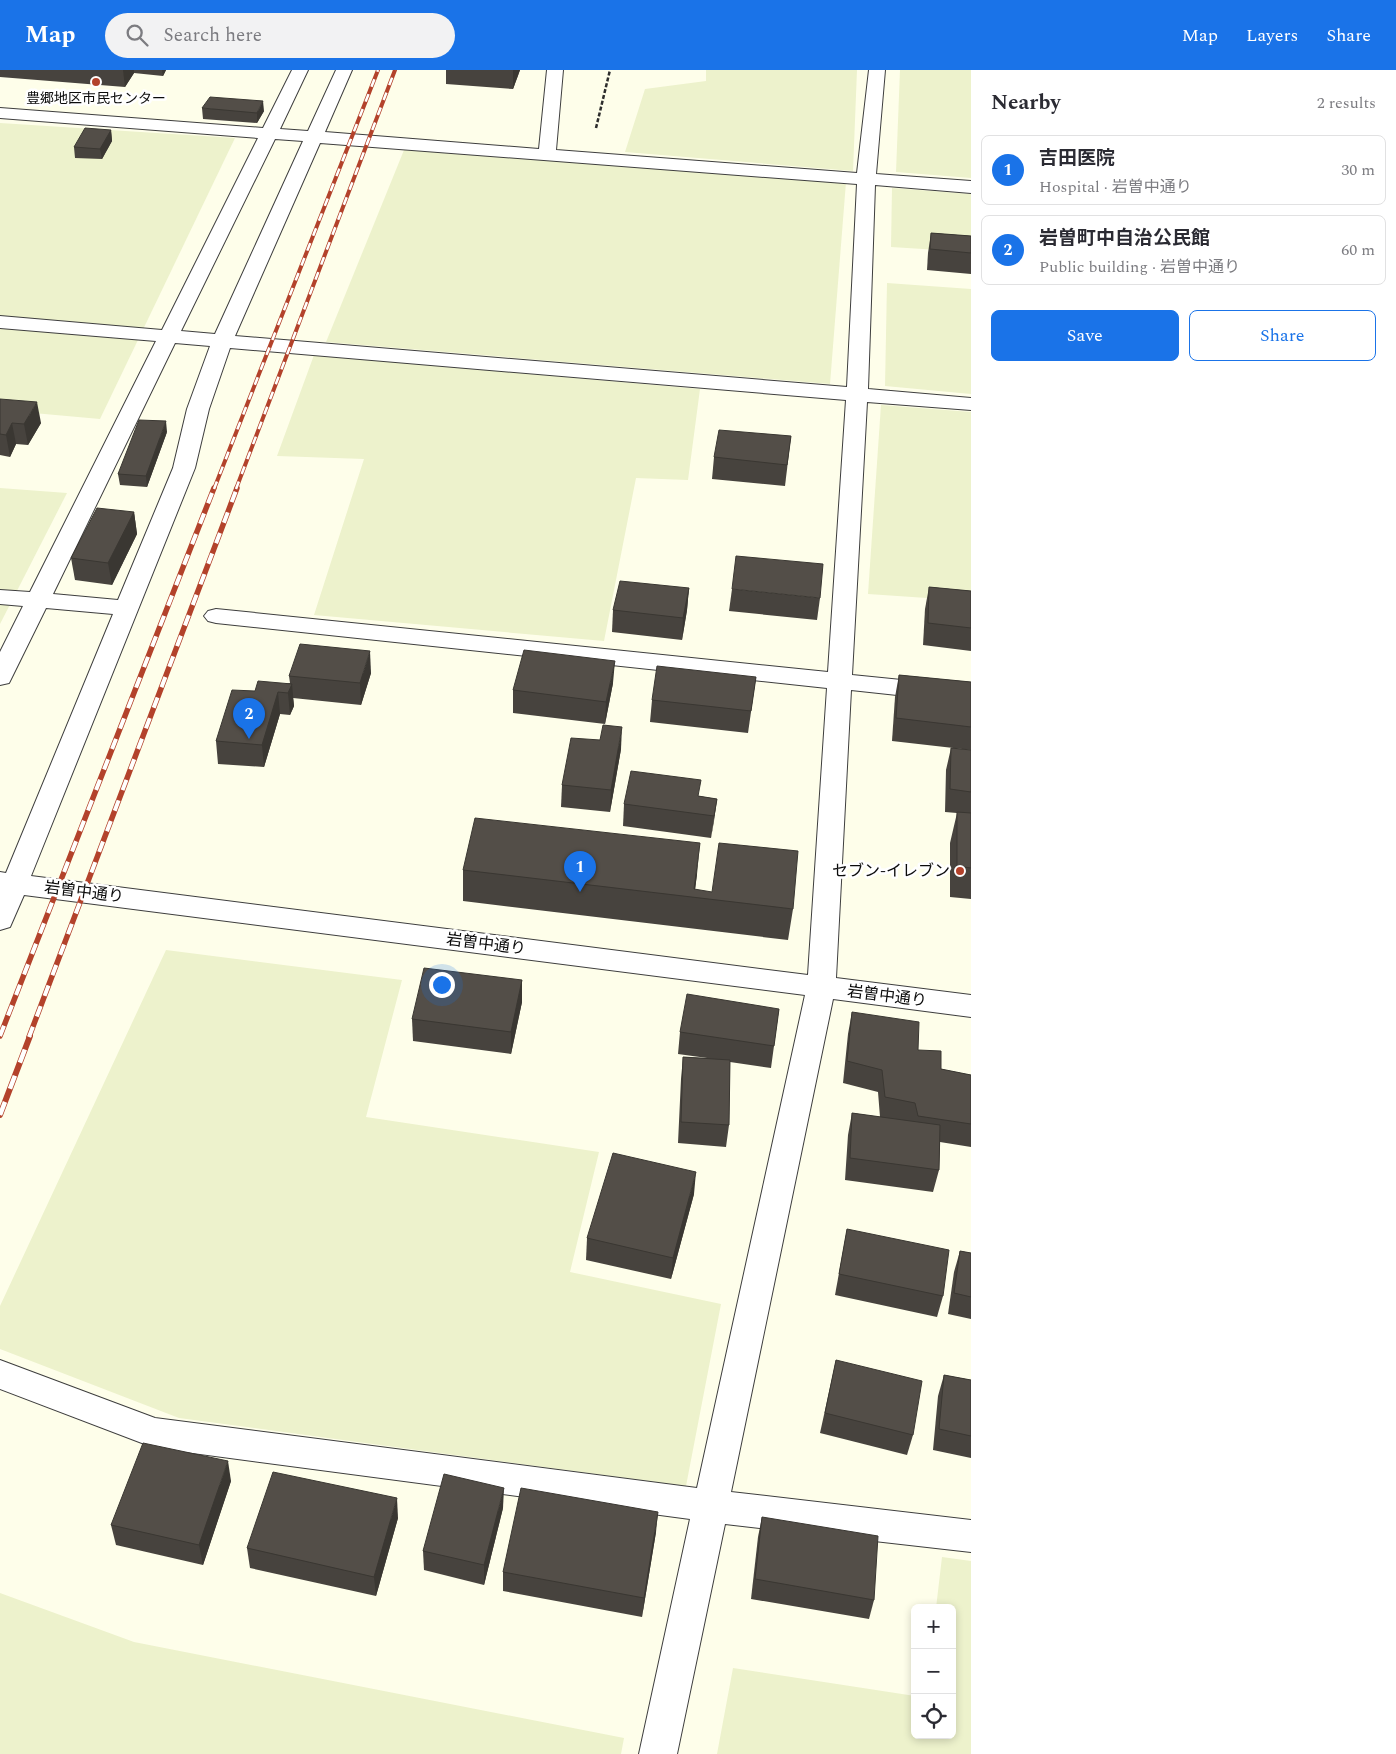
<!DOCTYPE html>
<meta charset="utf-8">
<style>
:root{--surface:#fff;--page:#f2f2f3;--text:#2b2b33;--muted:#7c7c81;--line:#e1e1e2;--accent:#1a73e8}
body{margin:0;font-family:Spectral,"Noto Sans JP",serif;background:var(--page);color:var(--text)}
.controls{position:absolute;right:15px;bottom:15px;display:grid;overflow:hidden;border-radius:8px;box-shadow:0 2px 8px #0003}
.controls button{width:45px;height:45px;display:grid;place-items:center;padding:0;border:0;border-bottom:1px solid var(--line);background:var(--surface);color:var(--text);font:25px sans-serif}
.you{position:absolute;left:441px;top:914px;width:18px;height:18px;margin:-12px;border:4px solid #fff;border-radius:50%;background:#1a73e8;box-shadow:0 0 0 8px #1a73e833}
.badge{display:grid;place-items:center;width:32px;height:32px;border-radius:50%;background:var(--accent);color:#fff;font-size:16px;font-weight:700}
.pin{position:absolute;translate:-50% -41px;filter:drop-shadow(0 1px 2px #0008)}
.pin::after{content:'';position:absolute;top:26px;width:18px;height:15px;background:inherit;clip-path:polygon(0 0,100% 0,50% 100%)}
.list{margin:0;padding:0;list-style:none}
h2{display:flex;justify-content:space-between;align-items:center;height:65px;margin:0;padding:0 20px;font-size:21px}
h2 small{font-size:16px;font-weight:400;color:var(--muted)}
.list li{display:grid;grid-template-columns:32px 1fr auto;gap:15px;align-items:center;box-sizing:border-box;height:70px;margin:0 10px 10px;padding:0 10px;border:1px solid var(--line);border-radius:8px}
.list b{display:block;font-size:19px;white-space:nowrap}
.list p{margin:0;font-size:16px;white-space:nowrap;color:var(--muted)}
.list em{font-size:16px;font-style:normal;color:var(--muted)}
.actions{display:flex;gap:10px;padding:15px 20px}
.actions a{flex:1;padding:11px 0;border:1px solid var(--accent);border-radius:8px;text-align:center;font-size:18px;color:var(--accent)}
.actions .main{background:var(--accent);color:#fff}
.icon{flex:none;width:28px;height:28px;fill:none;stroke:currentColor;stroke-width:2;stroke-linecap:round;stroke-linejoin:round}
.map{position:relative;flex:none;width:971px;height:1684px;overflow:hidden}
header{display:flex;align-items:center;gap:30px;box-sizing:border-box;height:70px;padding:0 25px;background:var(--accent);color:#fff}
header strong{font-size:24px}
nav{display:flex;gap:28px;margin-inline-start:auto;font-size:18px}
.search{width:350px;height:45px;background:var(--page);display:flex;align-items:center;gap:12px;box-sizing:border-box;padding:0 18px;border-radius:28px;color:var(--muted);font-size:19px}
main{display:flex}
aside{flex:1;background:var(--surface)}
.map>svg:first-child{display:block}
.farmland{fill:#edf2cc}
.lines{fill:none;stroke-linecap:round;stroke-linejoin:round}
.minor-casing{stroke:#3e3e3e;stroke-width:2}
.path{stroke:#2d2d2d;stroke-width:2.5;stroke-dasharray:4 2;stroke-linecap:butt}
.minor{fill:#fff;fill-rule:evenodd}
.rail-far2-casing{stroke:#b3422b;stroke-width:4}
.rail-far1-casing{stroke:#b3422b;stroke-width:5.5}
.rail-casing{stroke:#b3422b;stroke-width:6}
.rail-far2{stroke:#fff;stroke-width:2.5;stroke-dasharray:8;stroke-linecap:butt}
.rail-far1{stroke:#fff;stroke-width:4;stroke-dasharray:11;stroke-linecap:butt}
.rail{stroke:#fff;stroke-width:4.5;stroke-dasharray:14;stroke-linecap:butt}
.wall{fill:#47433e}
.shaded-wall{fill:#3a3732}
.building{fill:#534e48;stroke:#3a3732}
.poi-dot{fill:#b3422b;stroke:#fff;stroke-width:2}
.labels{text-anchor:middle;dominant-baseline:central;stroke-width:5;stroke-linejoin:round;paint-order:stroke}
.far-poi-label{font-size:14px;fill:#0b0b0b;stroke:#fff}
.poi-label{font-size:16px;fill:#0b0b0b;stroke:#fff;text-anchor:end}
.street-label{font-size:16px;fill:#0b0b0b;stroke:#fff}
</style>
<header>
<strong>Map</strong>
<div class="search"><svg class="icon" aria-label="search" viewBox="0 0 24 24"><circle cx="10" cy="10" r="6"/><path d="M15 15l6 6"/></svg>Search here</div>
<nav><a>Map</a><a>Layers</a><a>Share</a></nav>
</header>
<main>
<div class="map">
<svg width="971" height="1684" viewBox="0 0 971 1684">
<rect width="100%" height="100%" fill="#fefeea"/>
<g class="farmland">
<path d="M706 0H857L853 101 625 82 645 19 706 11Z"/>
<path d="M900 0H971V108L896 102Z"/>
<path d="M0 53 235 68 100 349 0 340Z"/>
<path d="M404 80 846 112 830 314 326 272Z"/>
<path d="M892 118 971 124V182L891 177Z"/>
<path d="M887 213 971 219V324L885 316Z"/>
<path d="M314 285 700 319 688 410 636 408 604 571 314 545 364 389 277 386Z"/>
<path d="M881 335 971 342V531L868 524Z"/>
<path d="M0 418 67 423 0 554Z"/>
<path d="M166 880 402 910 366 1047 599 1082 570 1202 721 1234 686 1416 179 1348 0 1279V1236Z"/>
<path d="M942 1487 971 1491V1684H717L733 1598 915 1626V1665H952V1538H936Z"/>
<path d="M0 1523 134 1572 624 1668 621 1684H0Z"/>
</g>
<g class="lines">
<g class="minor-casing">
<path id="minor" d="M292 0H308L280 59 308 61 336 0H352L325 62 539 79 547 0H563L556 80 857 103 869 0H885L876 104 971 111V123L875 115 868 319 971 328V340L867 332 852 605 971 617V633L851 620 836 908 971 925V947L833 929 731 1422 971 1450V1482L725 1454 677 1684H639L690 1449 155 1378 0 1319V1290L155 1348 697 1418 805 925 24 825 10 857 0 860V802L6 803 113 544 46 538 12 607 9 613 0 615V582L23 536 0 534V520L30 522 156 271 0 258V246L162 260 258 68 0 48V38L263 58ZM275 69 303 71 215 264 181 261ZM320 73 857 114 847 317 235 266ZM175 273 210 276 187 339 173 398 118 530 53 524ZM230 278 846 330 828 602 216 539 208 541 204 546 208 551 216 553 827 618 808 905 31 806 195 398 209 339Z"/>
</g>
<path class="path" d="M596 58 610 0"/>
<use href="#minor" class="minor"/>
<g class="rail-far2-casing">
<g id="rail-far2">
<path d="M214 419 378 0"/>
<path d="M236 419 395 0"/>
</g>
</g>
<g class="rail-far1-casing">
<g id="rail-far1">
<path d="M0 966 214 418"/>
<path d="M29 967 237 418"/>
</g>
</g>
<g class="rail-casing">
<path id="rail" d="M0 1045 30 966"/>
</g>
<use href="#rail-far2" class="rail-far2"/>
<use href="#rail-far1" class="rail-far1"/>
<use href="#rail" class="rail"/>
</g>
<g class="wall">
<path d="M0 0H166L163 6 134 3 125 17 0 7Z"/>
<path d="M446 0H520L513 19 446 14Z"/>
<path d="M202 38 264 41 257 53 203 49Z"/>
<path d="M111 60 112 71 102 89 75 88 74 77Z"/>
<path d="M931 163 971 166V204L927 200 928 183Z"/>
<path d="M0 329 41 353 28 375 16 374 10 387 0 385Z"/>
<path d="M167 362 147 417 120 415 118 404Z"/>
<path d="M791 366 785 416 712 409 714 387Z"/>
<path d="M134 442 137 464 112 515 75 510 71 488Z"/>
<path d="M929 517 971 521V581L923 575 925 539Z"/>
<path d="M689 518 687 540 682 570 612 562 613 540Z"/>
<path d="M732 519 820 528 817 550 729 541Z"/>
<path d="M371 603 361 635 293 628 294 636 290 645 280 644 264 697 218 694 216 671 255 621 290 613 289 606Z"/>
<path d="M899 605 971 612V680L892 671 895 627Z"/>
<path d="M756 607 748 663 650 652 652 630Z"/>
<path d="M613 613 605 654 513 643V620Z"/>
<path d="M600 670 621 679 610 742 561 737 562 715Z"/>
<path d="M951 678 971 680V829L950 827V773L957 743 945 742 946 700Z"/>
<path d="M699 726 717 729 711 768 623 756 624 734Z"/>
<path d="M463 800 697 804 695 820 793 839 788 870 463 831Z"/>
<path d="M522 910V932L511 984 413 971 412 949Z"/>
<path d="M779 939 771 998 730 992 729 1055 726 1077 678 1073 681 1009 683 987 707 988 678 984 680 962Z"/>
<path d="M852 942 918 980 941 999 971 1005V1077L940 1072 939 1100 933 1122 845 1110 848 1065 852 1043 880 1047 878 1022 843 1013 848 964Z"/>
<path d="M694 1124 671 1209 586 1190 587 1168Z"/>
<path d="M847 1159 943 1226 937 1247 835 1225Z"/>
<path d="M960 1181 971 1183V1249L948 1244 954 1202Z"/>
<path d="M836 1290 913 1365 907 1385 820 1363Z"/>
<path d="M944 1305 971 1310V1388L933 1380 938 1326Z"/>
<path d="M231 1411 203 1495 116 1475 111 1455Z"/>
<path d="M503 1438 484 1515 424 1500 423 1481Z"/>
<path d="M762 1447 874 1530 869 1549 751 1529 758 1467Z"/>
<path d="M398 1448 376 1526 250 1498 247 1478Z"/>
<path d="M656 1462 642 1547 503 1521V1502Z"/>
</g>
<g class="shaded-wall">
<path d="M123 0H134V3L125 17Z"/>
<path d="M162 0H166L163 6Z"/>
<path d="M513 0H520L513 19Z"/>
<path d="M263 31 264 41 257 53V43Z"/>
<path d="M111 60 112 71 102 89 100 79Z"/>
<path d="M37 332 41 353 28 375 24 354Z"/>
<path d="M166 351 167 362 147 417 146 406Z"/>
<path d="M12 353 16 374 10 387 6 365Z"/>
<path d="M134 442 137 464 112 515 108 493Z"/>
<path d="M689 518 687 540 682 570 683 548Z"/>
<path d="M370 581 371 603 361 635 360 613Z"/>
<path d="M615 591 613 613 605 654 606 632Z"/>
<path d="M292 614 294 636 290 645 288 623Z"/>
<path d="M278 622 280 644 264 697 262 675Z"/>
<path d="M622 657 621 679 610 742 611 720Z"/>
<path d="M717 729 714 751 711 768 714 746Z"/>
<path d="M700 773 697 804 694 827H693Z"/>
<path d="M522 910V932L511 984V962Z"/>
<path d="M696 1102 694 1124 671 1209 673 1188Z"/>
<path d="M228 1391 231 1411 203 1495 199 1475Z"/>
<path d="M504 1418 503 1438 484 1515V1495Z"/>
<path d="M397 1428 398 1448 376 1526 374 1507Z"/>
<path d="M658 1442 656 1462 642 1547 644 1528Z"/>
</g>
<g class="building">
<path d="M210 27 263 31 257 43 202 38Z"/>
<path d="M85 58 111 60 100 79 74 77Z"/>
<path d="M931 163 971 166V183L930 179Z"/>
<path d="M0 329 37 332 24 354 12 353 6 365 0 364Z"/>
<path d="M139 350 166 351 146 406 118 404Z"/>
<path d="M719 360 791 366 787 395 714 387Z"/>
<path d="M97 438 134 442 108 493 71 488Z"/>
<path d="M736 486 823 494 820 528 732 519Z"/>
<path d="M620 511 689 518 683 548 613 540Z"/>
<path d="M929 517 971 521V558L928 553Z"/>
<path d="M300 574 370 581 360 613 289 606Z"/>
<path d="M524 580 615 591 606 632 513 620Z"/>
<path d="M657 596 756 607 751 641 652 630Z"/>
<path d="M899 605 971 612V657L896 648Z"/>
<path d="M258 611 292 614 288 623 278 622 262 675 216 671 232 620 255 621Z"/>
<path d="M603 655 622 657 611 720 562 715 571 668 600 670Z"/>
<path d="M951 678 971 680V722L950 719Z"/>
<path d="M631 701 701 710 698 726 717 729 714 746 624 734Z"/>
<path d="M957 742 971 743V798L957 796Z"/>
<path d="M475 748 700 773 694 819 712 822 719 773 798 781 793 839 463 800Z"/>
<path d="M424 898 522 910 511 962 412 949Z"/>
<path d="M687 924 779 939 774 976 680 962Z"/>
<path d="M852 942 919 952 918 980 941 981V999L971 1005V1054L918 1046 915 1033 885 1027 882 1000 847 991Z"/>
<path d="M683 987 730 990 729 1055 681 1052Z"/>
<path d="M852 1043 940 1055 939 1100 850 1088Z"/>
<path d="M613 1083 696 1102 673 1188 587 1168Z"/>
<path d="M847 1159 949 1180 943 1226 839 1204Z"/>
<path d="M960 1181 971 1183V1227L954 1223Z"/>
<path d="M836 1290 922 1311 913 1365 825 1343Z"/>
<path d="M944 1305 971 1310V1366L939 1359Z"/>
<path d="M143 1373 228 1391 199 1475 111 1455Z"/>
<path d="M273 1402 397 1428 374 1507 247 1478Z"/>
<path d="M444 1404 504 1418 484 1495 423 1481Z"/>
<path d="M521 1418 658 1442 644 1528 503 1502Z"/>
<path d="M762 1447 878 1466 874 1530 755 1509Z"/>
</g>
<g class="poi-dot">
<circle cx="96" cy="12" r="5"/>
<circle cx="960" cy="801" r="5"/>
</g>
<g class="labels">
<g class="far-poi-label">
<text x="96" y="28">豊郷地区市民センター</text>
</g>
<g class="poi-label">
<text x="950" y="801">セブン-イレブン</text>
</g>
<g class="street-label">
<text transform="translate(84 822) rotate(7)">岩曽中通り</text>
<text transform="translate(486 874) rotate(7)">岩曽中通り</text>
<text transform="translate(887 926) rotate(7)">岩曽中通り</text>
</g>
</g>
</svg>
<div class="controls">
<button>+</button>
<button>−</button>
<button><svg class="icon" aria-label="locate" viewBox="0 0 24 24"><circle cx="12" cy="12" r="6"/><path d="M12 2v4M12 18v4M2 12h4M18 12h4"/></svg></button>
</div>
<div class="you"></div>
<div class="pin badge" style="left:580px;top:822px">1</div>
<div class="pin badge" style="left:249px;top:669px">2</div>
</div>
<aside>
<h2>Nearby<small>2 results</small></h2>
<ul class="list">
<li><span class="badge">1</span><div><b>吉田医院</b><p>Hospital · 岩曽中通り</p></div><em>30 m</em></li>
<li><span class="badge">2</span><div><b>岩曽町中自治公民館</b><p>Public building · 岩曽中通り</p></div><em>60 m</em></li>
</ul>
<div class="actions"><a class="main">Save</a><a>Share</a></div>
</aside>
</main>
